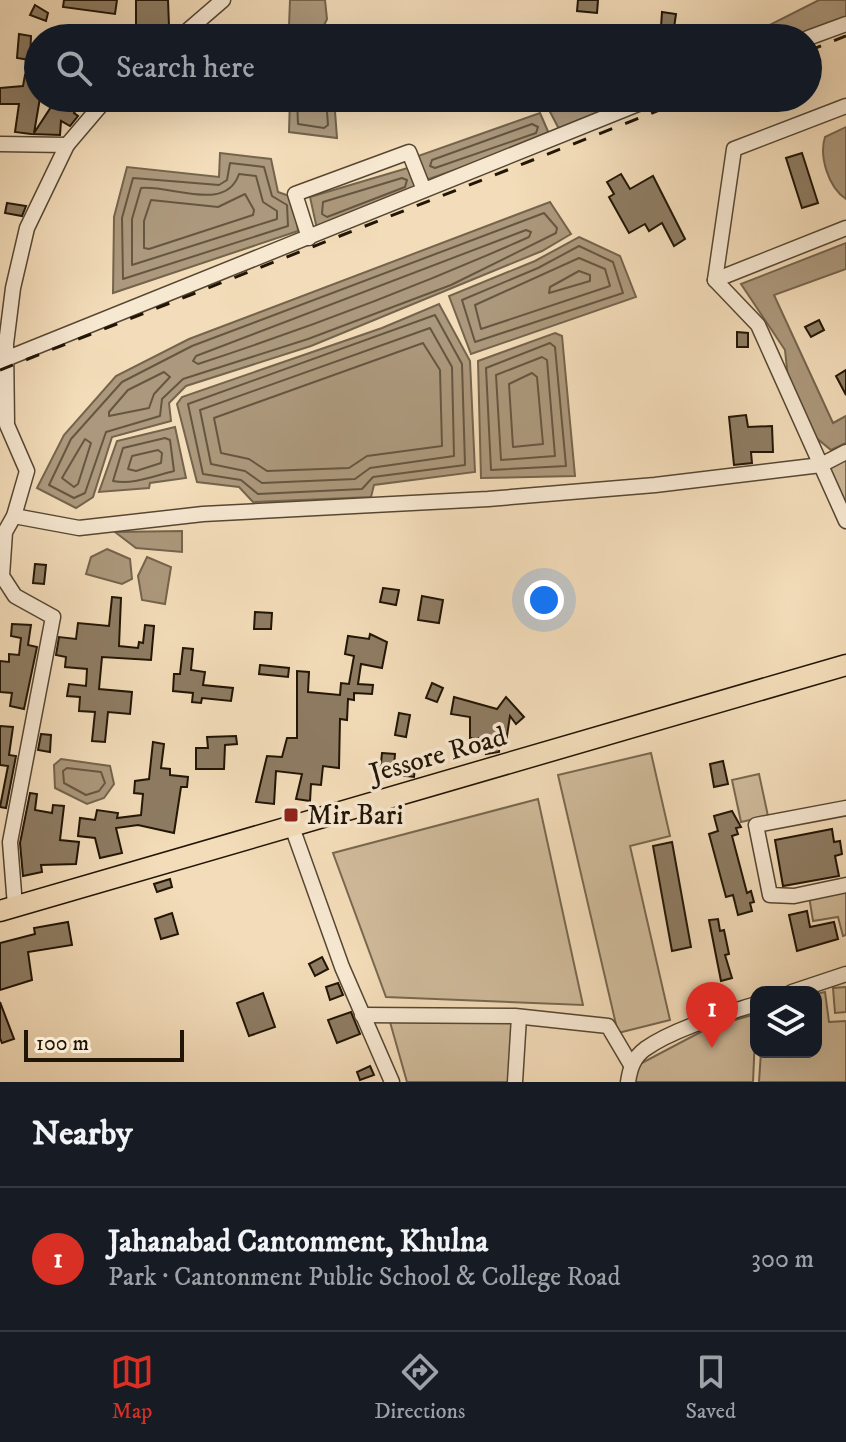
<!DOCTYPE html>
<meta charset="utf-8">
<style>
:root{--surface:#171b24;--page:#20242c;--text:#f1f3f6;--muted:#9ea1a6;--line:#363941;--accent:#d93025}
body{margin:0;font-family:"IM FELL DW Pica",serif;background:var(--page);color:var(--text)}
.controls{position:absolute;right:24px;bottom:24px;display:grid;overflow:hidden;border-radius:16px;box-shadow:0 8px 32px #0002}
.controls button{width:72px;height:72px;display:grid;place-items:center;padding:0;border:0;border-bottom:2px solid var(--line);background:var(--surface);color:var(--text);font:40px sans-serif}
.scale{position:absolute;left:24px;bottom:20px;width:160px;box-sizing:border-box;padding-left:8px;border:4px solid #211505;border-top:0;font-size:22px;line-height:28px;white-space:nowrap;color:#211505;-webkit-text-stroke:6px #f7e8d2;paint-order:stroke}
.you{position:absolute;left:544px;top:600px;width:28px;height:28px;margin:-20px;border:6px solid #fff;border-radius:50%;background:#1a73e8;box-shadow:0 0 0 12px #1a73e833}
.badge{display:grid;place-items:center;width:52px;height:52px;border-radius:50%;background:var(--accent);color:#fff;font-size:26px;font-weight:700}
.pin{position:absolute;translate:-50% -66px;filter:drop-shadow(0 2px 4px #0008)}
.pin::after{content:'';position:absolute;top:42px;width:28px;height:24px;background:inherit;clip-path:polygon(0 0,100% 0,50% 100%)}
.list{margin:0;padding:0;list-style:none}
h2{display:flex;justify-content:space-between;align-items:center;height:104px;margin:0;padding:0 32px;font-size:34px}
h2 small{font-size:26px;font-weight:400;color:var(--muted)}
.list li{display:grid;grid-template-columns:52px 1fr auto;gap:24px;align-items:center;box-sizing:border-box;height:144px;padding:0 32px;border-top:2px solid var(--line)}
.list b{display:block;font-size:30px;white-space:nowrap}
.list p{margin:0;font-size:26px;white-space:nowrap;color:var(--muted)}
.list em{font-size:26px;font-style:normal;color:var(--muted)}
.icon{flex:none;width:44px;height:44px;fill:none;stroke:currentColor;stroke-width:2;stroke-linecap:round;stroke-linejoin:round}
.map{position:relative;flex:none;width:846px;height:1082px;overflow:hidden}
.search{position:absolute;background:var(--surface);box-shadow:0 8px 32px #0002;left:24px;right:24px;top:24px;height:88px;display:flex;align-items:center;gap:20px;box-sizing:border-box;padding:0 28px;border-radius:44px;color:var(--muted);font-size:30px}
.sheet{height:248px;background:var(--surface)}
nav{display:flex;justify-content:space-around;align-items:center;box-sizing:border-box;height:112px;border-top:2px solid var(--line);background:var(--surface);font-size:22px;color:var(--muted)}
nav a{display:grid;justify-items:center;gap:4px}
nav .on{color:var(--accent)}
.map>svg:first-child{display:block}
.green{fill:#cfba9a;stroke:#786850;stroke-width:2}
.water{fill:#ac987c;stroke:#74644c;stroke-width:2}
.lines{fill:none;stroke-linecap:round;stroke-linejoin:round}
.shore{stroke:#665640;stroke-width:2}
.building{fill:#8e7c63;stroke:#211505;stroke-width:2}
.minor-casing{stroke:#564732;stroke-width:17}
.highway-casing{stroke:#211505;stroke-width:23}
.minor{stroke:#f7e8d2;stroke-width:14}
.highway{stroke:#f3dcb9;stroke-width:20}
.rail{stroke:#211505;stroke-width:3;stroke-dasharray:14 14;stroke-linecap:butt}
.poi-dot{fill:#8f2418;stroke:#f7e8d2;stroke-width:3}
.labels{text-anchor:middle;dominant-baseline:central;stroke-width:7;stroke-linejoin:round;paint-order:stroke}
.street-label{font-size:28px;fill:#211505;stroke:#f7e8d2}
.poi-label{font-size:28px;fill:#211505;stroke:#f7e8d2;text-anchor:start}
</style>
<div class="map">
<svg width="846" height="1082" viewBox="0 0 846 1082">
<rect width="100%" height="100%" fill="#f3dcb9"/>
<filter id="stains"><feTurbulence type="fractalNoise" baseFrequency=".0025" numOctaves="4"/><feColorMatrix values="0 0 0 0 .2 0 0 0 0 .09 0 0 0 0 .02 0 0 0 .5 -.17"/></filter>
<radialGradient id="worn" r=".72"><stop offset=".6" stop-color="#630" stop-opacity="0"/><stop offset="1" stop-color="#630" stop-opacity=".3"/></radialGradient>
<g class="green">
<path d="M846 458V504L827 467Z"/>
<path d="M651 753 670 836 630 846 670 1020 618 1033 558 775Z"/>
<path d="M759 774 768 816 741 822 732 780Z"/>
<path d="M538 799 583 1005 386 997 333 853Z"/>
<path d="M846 888V935L843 936 838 917 813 921 809 896Z"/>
<path d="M846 987V1012L835 1013 833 988Z"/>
<path d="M825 992 829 1022 846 1021V1082H759L761 1052H816V994Z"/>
<path d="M756 1014 753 1082H632L638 1065 710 1027Z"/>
<path d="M516 1016 510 1082H407L390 1022Z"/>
</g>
<g class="water">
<path d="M290 0H325L327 19 320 34 289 27Z"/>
<path d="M819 0H846V18L796 38H744Z"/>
<path d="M290 98H334L337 138 289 132Z"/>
<path d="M575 98H643L559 129 548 108Z"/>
<path d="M540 113 550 136 426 180 418 156Z"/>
<path d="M846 127V199C828 187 819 156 825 137Z"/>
<path d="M220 153 271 159 278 192 295 198 298 231 113 293 114 217 127 167 219 177Z"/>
<path d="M411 167 418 190 317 229 310 197Z"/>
<path d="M550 202 571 234 542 251 311 346 186 386 169 403 171 421 112 437 93 497 76 508 37 488 64 435 116 376 189 339Z"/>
<path d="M579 237 620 256 636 297 471 354 449 296 535 261Z"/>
<path d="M846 243V269L774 295 833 423 846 416V443L831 450 814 436 788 379 785 350 741 284Z"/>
<path d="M439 304 470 361 475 472 374 485 371 497 253 502 239 487 197 482 177 404 182 397 382 328Z"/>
<path d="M555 333 562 336 575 476 481 478 478 361Z"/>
<path d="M175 427 186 478 150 483 149 488 99 492 117 441Z"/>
<path d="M182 531V552L136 548 115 532Z"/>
<path d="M107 549 130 559 132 579 122 584 86 574 91 557Z"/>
<path d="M147 557 171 567 165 604 142 600 138 576Z"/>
<path d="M61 759 110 766 114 784 104 798 87 804 55 788 54 765Z"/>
</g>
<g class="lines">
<g class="shore">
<path d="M297 98 298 124 324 128 328 125 326 98"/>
<path d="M532 124 538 127 536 133 435 168 430 166 432 160Z"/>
<path d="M230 163 264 167 272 196 287 205 288 226 123 279 122 218 133 178 219 185 227 180Z"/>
<path d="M239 174 256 176 263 202 277 211V219L132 265V219L141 188C172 185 226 213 239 174Z"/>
<path d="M402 178 407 180 405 187 327 217 322 214 323 202Z"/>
<path d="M245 194 254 210 253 215 149 249 144 248V221L151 200 218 207Z"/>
<path d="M544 213 557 228 556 233 451 285 308 339 183 379 162 399 160 416 106 432 85 493 74 498 49 485 71 439 122 382 192 346Z"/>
<path d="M526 230 531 232 529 237C421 285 311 327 198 364L193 361 196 356Z"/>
<path d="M579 246 613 262 623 293 475 342 462 300 538 268Z"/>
<path d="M579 258 605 269 610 286 481 329 475 305Z"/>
<path d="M579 271 590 275V281L549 293 550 287Z"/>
<path d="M435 315 462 364 465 465 373 477 362 489 258 494 241 480 203 474 188 404Z"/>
<path d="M430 328 452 367 454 456 370 468 355 479 262 483 245 471 211 464 200 410Z"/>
<path d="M423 343 440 370 442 446 367 456 349 468 267 471 249 459 221 453 214 418Z"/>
<path d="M550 343 555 347 566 466 491 470 486 368Z"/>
<path d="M542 357 547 360 555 456 501 460 496 375Z"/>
<path d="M164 372 170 377 154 394 149 408 109 416V412L128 390Z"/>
<path d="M532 373 537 377 543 444 513 447 509 384Z"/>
<path d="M165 438 170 440 174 471C154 476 133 485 113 481L123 448Z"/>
<path d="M85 439 91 443 78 484 74 487 62 478Z"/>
<path d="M158 450 162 453 161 463 136 471 128 469 132 456Z"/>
<path d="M67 768 101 772 105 783 99 791 86 795 64 783 63 771Z"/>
</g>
</g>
<g class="building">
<path d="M64 0H117L115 14 63 7Z"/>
<path d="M136 0H168L169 26 161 25 160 38H136Z"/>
<path d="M578 0H598L597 13 577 11Z"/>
<path d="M35 5 48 13 46 21 30 15Z"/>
<path d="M662 12 676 14 674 28 661 27Z"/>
<path d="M19 34 31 36 30 60 17 58Z"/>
<path d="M25 75 38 78 40 98 34 133 55 101 67 109 75 98 83 100 74 113 78 116 70 126 61 121 60 135 31 134 15 132 19 104H0V88L23 86Z"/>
<path d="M802 153 818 203 802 208 786 158Z"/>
<path d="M621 174 630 189 653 176 685 239 674 246 662 223 649 231 645 224 629 233 609 197 614 194 607 182Z"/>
<path d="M7 203 26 206 22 216 5 213Z"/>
<path d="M819 320 824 330 811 337 805 327Z"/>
<path d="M737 332 748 333V347H737Z"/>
<path d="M846 370V395L836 376Z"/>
<path d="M746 415 748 427 772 426 773 452H751L752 463 734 465 729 417Z"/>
<path d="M35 564 46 565 44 584 33 583Z"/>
<path d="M383 588 399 590 396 605 380 602Z"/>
<path d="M422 596 443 600 439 623 418 620Z"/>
<path d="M112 597 121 598 119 646 138 648 139 642 143 643 145 625 154 626 151 660 102 657 99 689 132 692 130 714 108 712 105 742 92 741 95 712 79 711 80 697 67 696 69 684 86 686 87 669 65 667 66 657 56 655 59 637 76 639 78 623 109 626Z"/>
<path d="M255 612 272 613 271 629H254Z"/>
<path d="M12 624 31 625 28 645 37 647 24 709 10 706 12 693 0 692V661L9 662V654L19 655 21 638 11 636Z"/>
<path d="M370 634 387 642 382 668 361 664 358 684 373 685 372 694 354 693V700L348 699 347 720 340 719 339 768 323 766 321 785 311 784 310 801 296 799 302 774 276 771 274 804 256 802 267 756 282 757 287 738H297V671L309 672 308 692 340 695 341 683 349 684 354 656 345 654 348 636 369 639Z"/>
<path d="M183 648 193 649 191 670 205 672 203 685 233 688 231 701 202 698 201 703 192 702 193 693 173 691 174 674H180Z"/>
<path d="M260 665 289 668 288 677 259 674Z"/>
<path d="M432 683 443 688 437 702 426 698Z"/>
<path d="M454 697 497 709 506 697 524 717 516 724 510 716 506 742 500 741 499 752 486 754 488 738H470V717L451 714Z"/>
<path d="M399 713 410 715 406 737 395 735Z"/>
<path d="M0 726 13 727 9 755 16 756 6 808 0 807 8 766 0 765Z"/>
<path d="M41 734 51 735 50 752 38 750Z"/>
<path d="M236 736 237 744 225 745 224 769H196V748H208L207 737Z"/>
<path d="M153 742 164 744 161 768 170 769V775L188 777 187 787H181L174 833 138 825 116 828 122 853 100 858 95 838 78 836 80 818 95 820 97 810 118 813 117 818 141 815 143 794 134 793 135 781 149 779Z"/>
<path d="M382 753 395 754 394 766 415 768 414 777 380 773Z"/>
<path d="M723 761 728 784 714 787 710 764Z"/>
<path d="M30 793 37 794 35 810 52 813 53 805 64 806 60 840 79 842 76 864 41 865 42 872 23 876 20 843Z"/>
<path d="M732 811 741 827 736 828 738 834 732 836 747 893 751 891 754 902 750 903 752 911 738 915 733 895 726 897 709 834 718 831 714 816Z"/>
<path d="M832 829 834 842 840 841 842 854 835 856 839 876 783 886 775 840Z"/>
<path d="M672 842 691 947 672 951 653 846Z"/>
<path d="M170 879 172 887 157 892 154 884Z"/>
<path d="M807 911 810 927 834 922 838 939 797 951 789 915Z"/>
<path d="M172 913 178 934 161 939 155 919Z"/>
<path d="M718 919 720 931 724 930 729 954 725 955 732 978 721 981 709 920Z"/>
<path d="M68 922 72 945 28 952 32 980 0 990V943L35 934 34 928Z"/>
<path d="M322 957 328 969 315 976 309 964Z"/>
<path d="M338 983 343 995 330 1000 326 987Z"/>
<path d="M263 993 275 1027 249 1036 237 1003Z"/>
<path d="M0 1002 14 1039 2 1043 0 1038Z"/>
<path d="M351 1012 360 1034 337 1043 328 1020Z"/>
<path d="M370 1066 374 1075 360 1080 357 1072Z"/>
</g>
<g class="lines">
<g class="minor-casing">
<g id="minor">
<path d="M179 38 223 0"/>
<path d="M808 38 846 24"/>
<path d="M846 106 734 149 715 280 758 325 846 521"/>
<path d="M0 144 67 145"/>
<path d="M309 238 295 194 409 152 424 190"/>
<path d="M715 280 846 228"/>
<path d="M8 358 653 98"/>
<path d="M14 516 79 528 203 514 488 499 655 485 821 465 846 452"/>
<path d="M846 808 756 825 770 895 794 896 846 885"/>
<path d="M292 827 342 967 392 1082"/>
<path d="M15 906 10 842 53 617 15 596 2 576 5 532 14 516 27 471 7 425 6 344 13 288 27 228 67 145 107 98"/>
<path d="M792 992 846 974"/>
<path d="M362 1015 515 1016 608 1026 631 1065"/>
<path d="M515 1082 519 1017"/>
<path d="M628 1082C630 1069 633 1058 645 1049 673 1029 722 1015 756 1004"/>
</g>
</g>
<g class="highway-casing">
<path id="highway" d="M0 911 846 665"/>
</g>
<use href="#minor" class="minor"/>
<use href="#highway" class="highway"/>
<g class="rail">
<path d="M808 51 846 36"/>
<path d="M0 370 690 98"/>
</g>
</g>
<rect class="poi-dot" x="283" y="807" width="16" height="16" rx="4"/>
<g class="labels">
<g class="street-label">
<text transform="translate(438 755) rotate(-16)">Jessore Road</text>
</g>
<g class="poi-label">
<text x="307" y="815">Mir Bari</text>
</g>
</g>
<rect width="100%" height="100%" filter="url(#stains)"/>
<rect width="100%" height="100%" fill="url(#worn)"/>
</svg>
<div class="controls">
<button><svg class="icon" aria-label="layers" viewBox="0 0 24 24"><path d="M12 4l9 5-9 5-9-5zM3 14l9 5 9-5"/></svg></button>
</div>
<div class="scale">100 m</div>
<div class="you"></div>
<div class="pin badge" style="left:712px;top:1048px">1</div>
<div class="search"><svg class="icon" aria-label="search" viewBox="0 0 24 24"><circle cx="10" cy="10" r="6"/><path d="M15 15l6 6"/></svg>Search here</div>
</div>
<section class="sheet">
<h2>Nearby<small></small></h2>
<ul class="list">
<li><span class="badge">1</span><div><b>Jahanabad Cantonment, Khulna</b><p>Park · Cantonment Public School &amp; College Road</p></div><em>300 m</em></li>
</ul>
</section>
<nav>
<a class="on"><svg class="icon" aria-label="map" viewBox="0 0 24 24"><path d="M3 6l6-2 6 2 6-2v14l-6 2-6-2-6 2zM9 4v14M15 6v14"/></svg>Map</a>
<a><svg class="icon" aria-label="directions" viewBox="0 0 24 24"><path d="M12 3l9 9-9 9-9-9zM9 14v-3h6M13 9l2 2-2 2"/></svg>Directions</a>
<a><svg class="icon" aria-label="saved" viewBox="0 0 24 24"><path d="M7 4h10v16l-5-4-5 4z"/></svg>Saved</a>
</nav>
